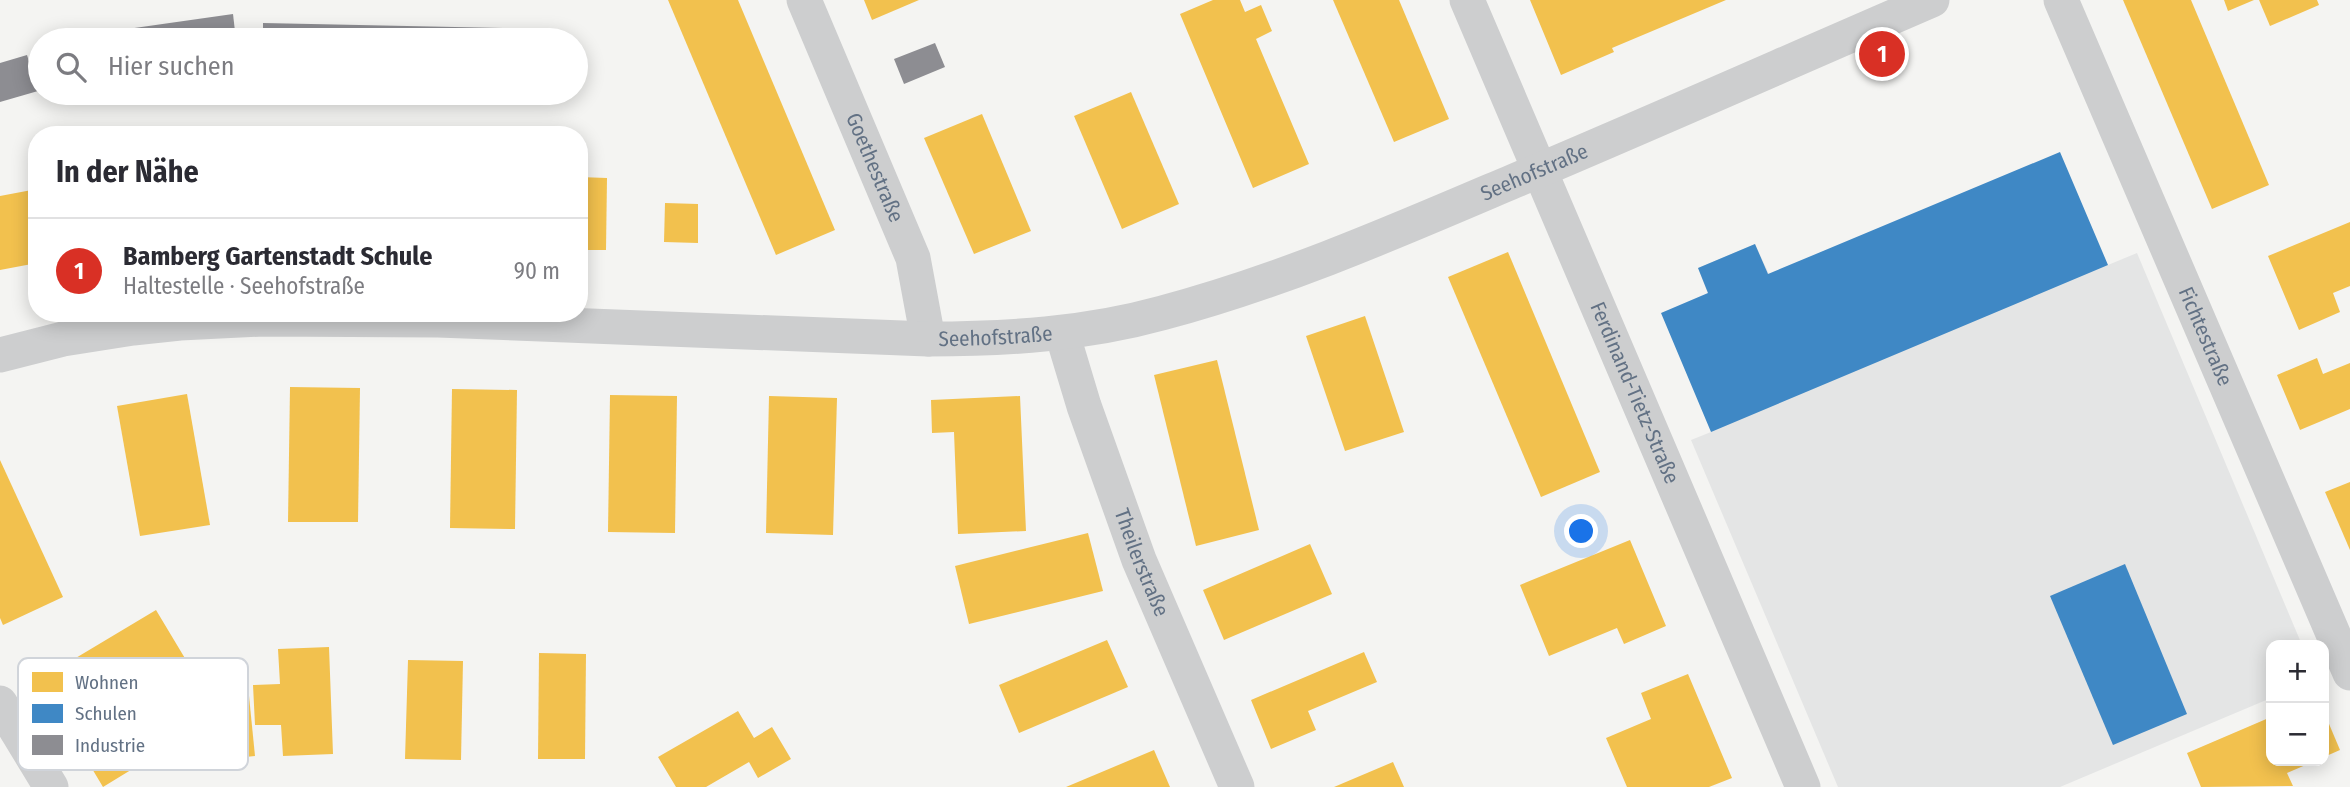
<!DOCTYPE html>
<html lang="de">
<meta charset="utf-8">
<style>
:root{--surface:#fff;--page:#f7f7f7;--text:#2b2b33;--muted:#7c7c81;--line:#e1e1e2;--accent:#d93025}
body{margin:0;font-family:"Fira Sans Condensed",sans-serif;background:var(--page);color:var(--text)}
.controls{position:absolute;right:21px;bottom:21px;display:grid;overflow:hidden;border-radius:14px;box-shadow:0 4px 18px #0003}
.controls button{width:63px;height:63px;display:grid;place-items:center;padding:0;border:0;border-bottom:2px solid var(--line);background:var(--surface);color:var(--text);font:35px sans-serif}
.you{position:absolute;left:1582px;top:532px;width:24px;height:24px;margin:-18px;border:5px solid #fff;border-radius:50%;background:#1a73e8;box-shadow:0 0 0 10px #1a73e833}
.badge{display:grid;place-items:center;width:46px;height:46px;border-radius:50%;background:var(--accent);color:#fff;font-size:23px;font-weight:700}
.pin{position:absolute;translate:-50% -50%;border:4px solid #fff;box-shadow:0 2px 7px #0006}
.list{margin:0;padding:0;list-style:none}
h2{display:flex;justify-content:space-between;align-items:center;height:91px;margin:0;padding:0 28px;font-size:30px}
h2 small{font-size:23px;font-weight:400;color:var(--muted)}
.list li{display:grid;grid-template-columns:46px 1fr auto;gap:21px;align-items:center;box-sizing:border-box;height:105px;padding:0 28px;border-top:2px solid var(--line)}
.list b{display:block;font-size:26px;white-space:nowrap}
.list p{margin:0;font-size:23px;white-space:nowrap;color:var(--muted)}
.list em{font-size:23px;font-style:normal;color:var(--muted)}
.icon{flex:none;width:38px;height:38px;fill:none;stroke:currentColor;stroke-width:2;stroke-linecap:round;stroke-linejoin:round}
.map{position:relative;flex:none;width:2350px;height:787px;overflow:hidden}
.search{position:absolute;background:var(--surface);box-shadow:0 4px 18px #0003;left:28px;top:28px;width:560px;height:77px;display:flex;align-items:center;gap:18px;box-sizing:border-box;padding:0 24px;border-radius:38px;color:var(--muted);font-size:26px}
.panel{position:absolute;background:var(--surface);box-shadow:0 4px 18px #0003;left:28px;top:126px;width:560px;height:196px;border-radius:28px}
.map>svg:first-child{display:block}
.built{fill:#e4e5e5}
.homes{fill:#f2c14e}
.schools{fill:#3f88c5}
.industry{fill:#8d8d92}
.lines{fill:none;stroke-linecap:round;stroke-linejoin:round}
.street{stroke:#cdcecf;stroke-width:35}
.labels{text-anchor:middle;dominant-baseline:central;stroke-width:7;stroke-linejoin:round;paint-order:stroke}
.street-label{font-size:21px;fill:#627184;stroke:#fff}
.key{fill:#fff;stroke:#d0d4da;stroke-width:2}
.key-label{font-size:19px;fill:#627184}
</style>
<div class="map">
<svg width="2350" height="787" viewBox="0 0 2350 787">
<rect width="100%" height="100%" fill="#f4f4f2"/>
<path class="built" d="M1755 244 1769 274 2108 265 2137 253 2302 645H2271V698L2060 787H1838L1691 440 1711 432 1708 294 1698 268Z"/>
<g class="homes">
<path d="M668 0H738L835 230 776 255Z"/>
<path d="M864 0H919L872 20Z"/>
<path d="M1213 0H1240L1245 12 1261 5 1272 31 1256 39 1309 164 1253 188 1180 14Z"/>
<path d="M1333 0H1399L1449 119 1394 142Z"/>
<path d="M1530 0H1726L1612 48 1614 52 1561 75Z"/>
<path d="M2123 0H2191L2269 185 2212 209Z"/>
<path d="M2224 0H2254L2228 11Z"/>
<path d="M2259 0H2317L2319 5 2270 26Z"/>
<path d="M1131 92 1179 204 1122 229 1074 116Z"/>
<path d="M982 114 1031 231 974 254 924 138Z"/>
<path d="M579 177 607 178 606 250H579Z"/>
<path d="M37 189V263L0 270V196Z"/>
<path d="M665 203 698 204V243L664 242Z"/>
<path d="M2350 222V286L2333 293 2340 312 2299 330 2268 256Z"/>
<path d="M1508 252 1600 472 1541 497 1448 277Z"/>
<path d="M1365 316 1404 432 1345 451 1306 336Z"/>
<path d="M2317 358 2323 374 2350 363V409L2300 430 2277 375Z"/>
<path d="M1217 360 1259 530 1196 546 1154 375Z"/>
<path d="M290 387 360 388 358 522H288Z"/>
<path d="M452 389 517 390 515 529 450 528Z"/>
<path d="M187 394 210 525 140 536 117 406Z"/>
<path d="M610 395 677 396 675 533 608 532Z"/>
<path d="M769 396 837 398 833 535 766 533Z"/>
<path d="M1020 396 1026 531 958 534 954 432 932 433 931 400Z"/>
<path d="M0 460 63 597 3 625 0 618Z"/>
<path d="M2350 482V550L2325 492Z"/>
<path d="M1088 533 1103 591 969 624 955 566Z"/>
<path d="M1630 540 1666 626 1624 644 1617 628 1549 656 1520 585Z"/>
<path d="M1310 544 1332 594 1224 640 1203 590Z"/>
<path d="M156 610 189 665 126 702 157 754 103 787 39 680Z"/>
<path d="M1107 640 1128 687 1019 733 999 685Z"/>
<path d="M329 647 333 754 283 756 281 725H255L253 685 280 684 278 649Z"/>
<path d="M1364 652 1377 682 1308 711 1316 730 1271 749 1251 700Z"/>
<path d="M539 653 586 654 585 759H538Z"/>
<path d="M408 660 463 661 461 760 405 759Z"/>
<path d="M1688 674 1732 778 1709 787H1627L1606 738 1651 719 1641 693Z"/>
<path d="M249 696 255 756 226 759 220 698Z"/>
<path d="M738 711 754 738 772 727 791 759 758 778 749 762 706 787H676L658 757Z"/>
<path d="M2324 712 2340 750 2324 757Z"/>
<path d="M2271 717V761H2315L2287 773 2293 786 2201 787 2187 753Z"/>
<path d="M1154 750 1170 787H1066Z"/>
<path d="M1393 762 1404 787H1334Z"/>
</g>
<g class="schools">
<path d="M2060 152 2108 265 1711 432 1661 313 1708 293 1698 268 1755 244 1768 274Z"/>
<path d="M2125 564 2187 714 2113 745 2050 596Z"/>
</g>
<g class="industry">
<path d="M233 14 236 40H57V39Z"/>
<path d="M263 23 503 28V40H263Z"/>
<path d="M935 43 945 67 904 84 894 59Z"/>
<path d="M27 55 38 91 0 102V63Z"/>
</g>
<g class="lines">
<g class="street">
<path id="s1" d="M804 0 913 258 928 339"/>
<path id="s2" d="M1467 0 1803 787"/>
<path id="s3" d="M2061 0 2350 673"/>
<path id="s4" d="M1062 333 1084 406 1139 560 1237 787"/>
<path id="s5" d="M0 355 63 339 133 328 180 323 263 319 438 320 928 339C1007 339 1086 334 1162 313 1283 281 1399 230 1514 181 1654 122 1793 60 1932 0"/>
<path d="M0 703 51 787"/>
</g>
</g>
<g class="labels">
<g class="street-label">
<text stroke="none"><textPath href="#s1" startOffset="182">Goethestraße</textPath></text>
<text stroke="none"><textPath href="#s5" startOffset="1566">Seehofstraße</textPath></text>
<text stroke="none"><textPath href="#s5" startOffset="999">Seehofstraße</textPath></text>
<text stroke="none"><textPath href="#s3" startOffset="366">Fichtestraße</textPath></text>
<text stroke="none"><textPath href="#s2" startOffset="427">Ferdinand-Tietz-Straße</textPath></text>
<text stroke="none"><textPath href="#s4" startOffset="243">Theilerstraße</textPath></text>
</g>
</g>
<rect x="18" y="658" width="230" height="112" rx="10" class="key"/>
<rect x="32" y="672" width="31" height="20" fill="#f2c14e"/>
<rect x="32" y="704" width="31" height="19" fill="#3f88c5"/>
<rect x="32" y="735" width="31" height="20" fill="#8d8d92"/>
<g class="key-label">
<text x="75" y="689">Wohnen</text>
<text x="75" y="720">Schulen</text>
<text x="75" y="752">Industrie</text>
</g>
</svg>
<div class="controls">
<button>+</button>
<button>−</button>
</div>
<div class="you"></div>
<div class="pin badge" style="left:1882px;top:54px">1</div>
<div class="search"><svg class="icon" aria-label="search" viewBox="0 0 24 24"><circle cx="10" cy="10" r="6"/><path d="M15 15l6 6"/></svg>Hier suchen</div>
<section class="panel">
<h2>In der Nähe<small></small></h2>
<ul class="list">
<li><span class="badge">1</span><div><b>Bamberg Gartenstadt Schule</b><p>Haltestelle · Seehofstraße</p></div><em>90 m</em></li>
</ul>
</section>
</div>
